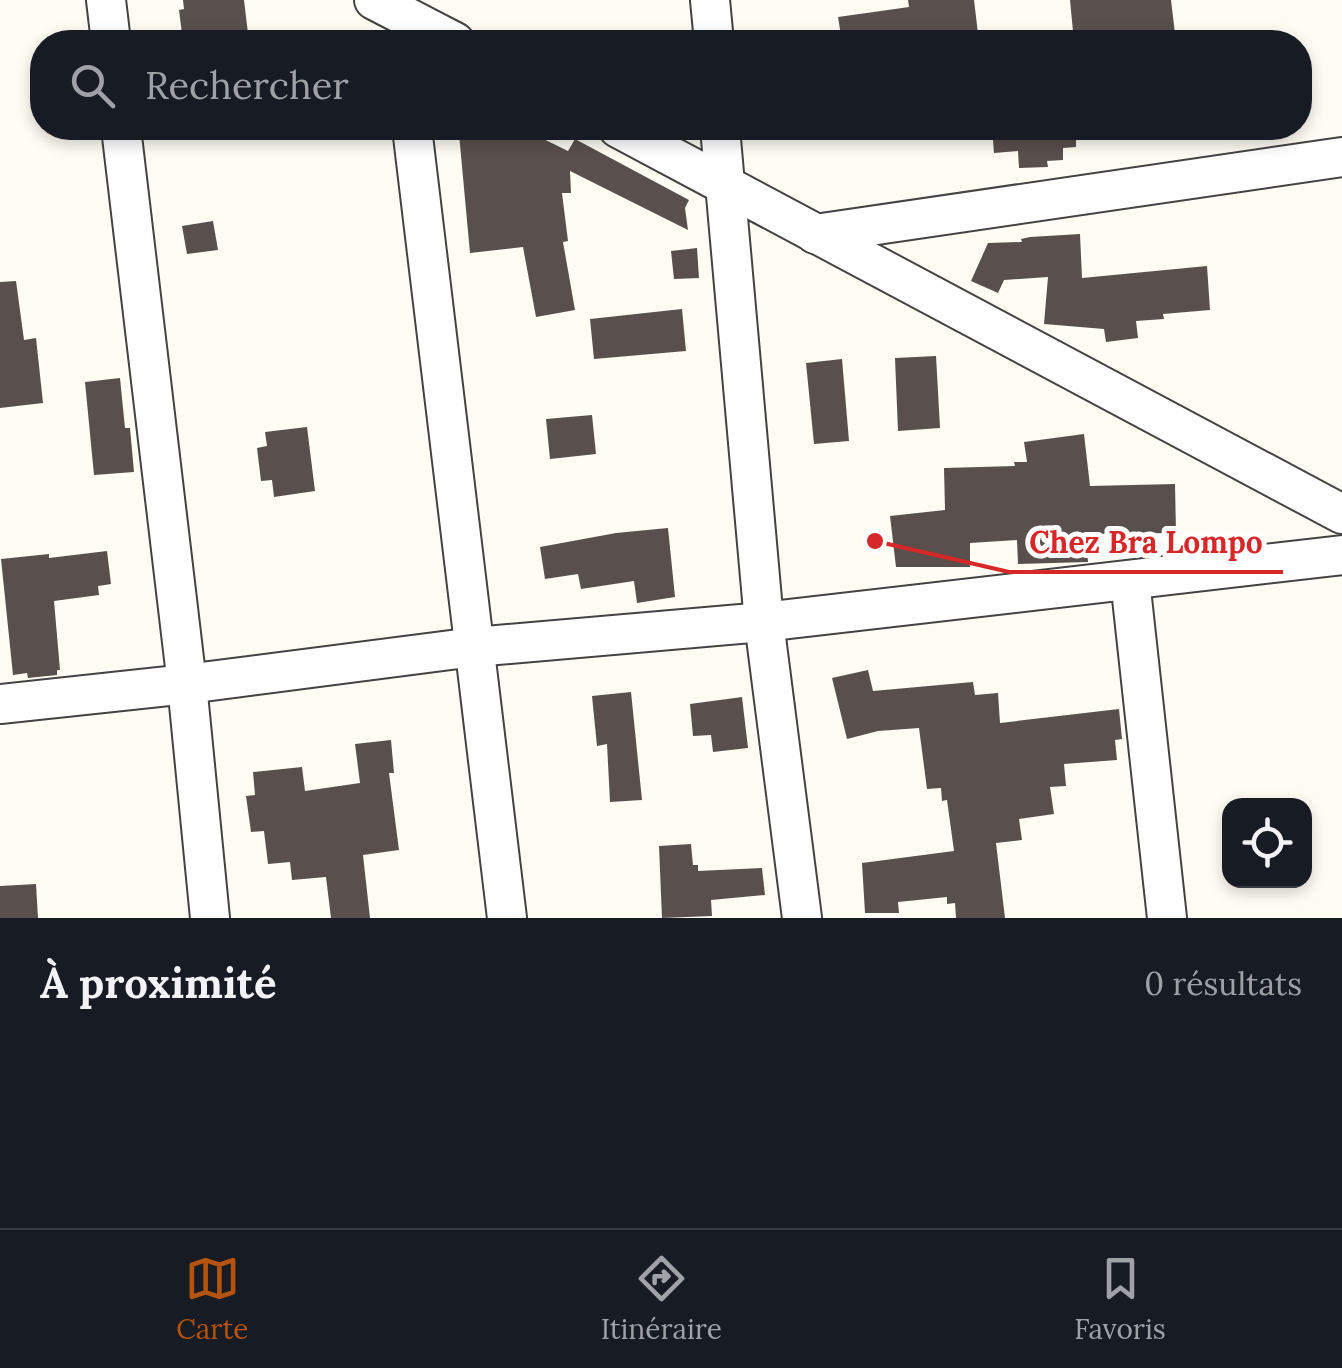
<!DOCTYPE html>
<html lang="fr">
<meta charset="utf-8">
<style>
:root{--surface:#171b24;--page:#242831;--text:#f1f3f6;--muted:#9ea1a6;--line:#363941;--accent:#b45309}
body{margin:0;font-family:Lora,serif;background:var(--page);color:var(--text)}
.controls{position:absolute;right:30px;bottom:30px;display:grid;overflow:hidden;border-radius:20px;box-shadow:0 5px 15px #0003}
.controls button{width:90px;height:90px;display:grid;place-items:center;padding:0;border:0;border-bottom:2px solid var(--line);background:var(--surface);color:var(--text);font:50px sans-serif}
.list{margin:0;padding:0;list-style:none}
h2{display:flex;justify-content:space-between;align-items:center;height:130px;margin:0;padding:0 40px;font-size:42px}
h2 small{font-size:32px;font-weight:400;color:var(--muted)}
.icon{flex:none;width:55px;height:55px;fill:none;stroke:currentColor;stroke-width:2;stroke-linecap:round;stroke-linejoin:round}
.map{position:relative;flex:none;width:1342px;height:918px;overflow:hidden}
.search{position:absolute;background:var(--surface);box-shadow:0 5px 15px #0003;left:30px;right:30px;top:30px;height:110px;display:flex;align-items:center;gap:25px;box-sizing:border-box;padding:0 35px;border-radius:40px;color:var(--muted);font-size:38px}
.sheet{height:310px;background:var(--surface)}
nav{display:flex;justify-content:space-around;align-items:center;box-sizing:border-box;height:140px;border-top:2px solid var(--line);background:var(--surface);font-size:28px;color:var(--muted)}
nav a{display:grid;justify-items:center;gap:5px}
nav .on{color:var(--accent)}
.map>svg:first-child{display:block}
.building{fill:#59504d}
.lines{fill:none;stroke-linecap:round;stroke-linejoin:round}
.street-casing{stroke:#434343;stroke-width:42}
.street{stroke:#fff;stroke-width:38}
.leader{fill:none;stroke:#d62828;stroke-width:4}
.callout-dot{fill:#d62828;stroke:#fff;stroke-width:4}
.callout-label{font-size:30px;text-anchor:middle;font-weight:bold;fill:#d62828;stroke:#fff;stroke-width:10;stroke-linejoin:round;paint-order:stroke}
</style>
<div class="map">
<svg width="1342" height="918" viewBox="0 0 1342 918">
<rect width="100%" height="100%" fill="#fffcf4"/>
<g class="building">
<path d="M183 0H244L249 42H183L179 10 184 9Z"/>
<path d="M908 0H974L979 42H842L838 17 909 7Z"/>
<path d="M1070 0H1171L1176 42H1074Z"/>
<path d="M475 128H521L568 151 575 139 689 200 685 208 688 230 570 171 571 193H562L568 241 563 242 575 310 536 317 523 247 470 253 459 134 475 132Z"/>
<path d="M992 128H1076V147L1063 148V160L1047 161 1048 167 1019 168 1018 151 994 153Z"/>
<path d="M213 221 218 250 187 254 182 226Z"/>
<path d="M1080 234 1082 278 1207 266 1210 310 1163 314 1164 319 1136 321 1138 338 1106 342 1104 329 1044 324 1048 277 1004 280 998 293 971 281 988 243 1022 242 1021 239 1030 237Z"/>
<path d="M697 248 699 278 674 279 671 251Z"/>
<path d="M16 281 24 340 36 338 43 403 0 408V282Z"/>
<path d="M682 309 686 351 594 359 590 319Z"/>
<path d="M936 356 940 428 898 431 895 358Z"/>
<path d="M842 359 849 441 814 444 806 363Z"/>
<path d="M120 378 125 428H130L134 472 94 475 85 382Z"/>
<path d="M592 415 596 454 550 459 546 419Z"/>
<path d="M307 427 315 491 274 497 272 480 261 481 257 448 267 446 265 432Z"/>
<path d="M1084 434 1090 486 1175 484 1176 533 1086 534 1088 562 1018 564 1017 540 970 543V567H896L890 516 945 510 944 468 1015 466 1014 462H1027L1024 442Z"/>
<path d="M668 528 675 597 637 603 634 581 581 589 578 574 545 579 540 547 616 533Z"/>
<path d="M107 551 111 584 98 586 99 595 54 601 60 670H57V675L28 678 27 673 13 675 1 559 49 554V558Z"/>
<path d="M868 670 873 691 973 682 975 695 998 693 1000 723 1119 709 1122 739 1115 740 1117 760 1064 764 1066 786 1050 787 1054 814 1019 819 1022 840 996 843 1005 918H956L955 903 947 904V897L898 902 899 913H865L862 863 954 851 947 800 942 801 941 788 927 789 919 728 878 731 847 739 832 678Z"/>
<path d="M631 692 642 800 610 802 607 744 597 746 592 696Z"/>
<path d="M742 697 748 748 713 752 711 735 693 736 690 704Z"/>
<path d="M391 740 394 773H389L399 850 363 855 370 918H331L326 877 292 880 290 862 268 864 264 831 251 832 246 796 255 795 253 772 302 767 305 791 360 783 355 744Z"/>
<path d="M691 844 693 865H698V871L762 868 765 895 711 900 712 916 662 918 659 846Z"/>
<path d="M36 884 38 918H0V886Z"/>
</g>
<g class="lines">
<g class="street-casing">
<g id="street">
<path d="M106 0 111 42"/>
<path d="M374 0 455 42"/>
<path d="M710 0 714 42"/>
<path d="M121 128 187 684 210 918"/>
<path d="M412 128 507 918"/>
<path d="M618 128 1342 514"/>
<path d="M720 128 764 622 802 918"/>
<path d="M815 234 1342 157"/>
<path d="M1130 580 1167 918"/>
<path d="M0 704 187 684 474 647 764 622 1342 555"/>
</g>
</g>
<use href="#street" class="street"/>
</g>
<path class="leader" d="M875 541L1009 572H1283"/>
<circle class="callout-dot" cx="875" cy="541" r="10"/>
<g class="callout-label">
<text x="1146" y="553">Chez Bra Lompo</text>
</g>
</svg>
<div class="controls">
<button><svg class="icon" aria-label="locate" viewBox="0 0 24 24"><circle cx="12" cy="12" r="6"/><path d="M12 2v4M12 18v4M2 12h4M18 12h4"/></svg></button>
</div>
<div class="search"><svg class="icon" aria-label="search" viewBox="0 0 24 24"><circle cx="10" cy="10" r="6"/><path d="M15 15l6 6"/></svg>Rechercher</div>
</div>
<section class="sheet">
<h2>À proximité<small>0 résultats</small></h2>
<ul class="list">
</ul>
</section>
<nav>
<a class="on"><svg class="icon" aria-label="map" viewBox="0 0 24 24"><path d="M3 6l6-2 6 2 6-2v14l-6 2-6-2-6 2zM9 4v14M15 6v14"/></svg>Carte</a>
<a><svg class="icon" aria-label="directions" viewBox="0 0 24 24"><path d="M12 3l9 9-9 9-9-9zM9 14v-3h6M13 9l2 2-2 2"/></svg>Itinéraire</a>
<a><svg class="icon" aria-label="saved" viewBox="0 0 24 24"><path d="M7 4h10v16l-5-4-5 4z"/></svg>Favoris</a>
</nav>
